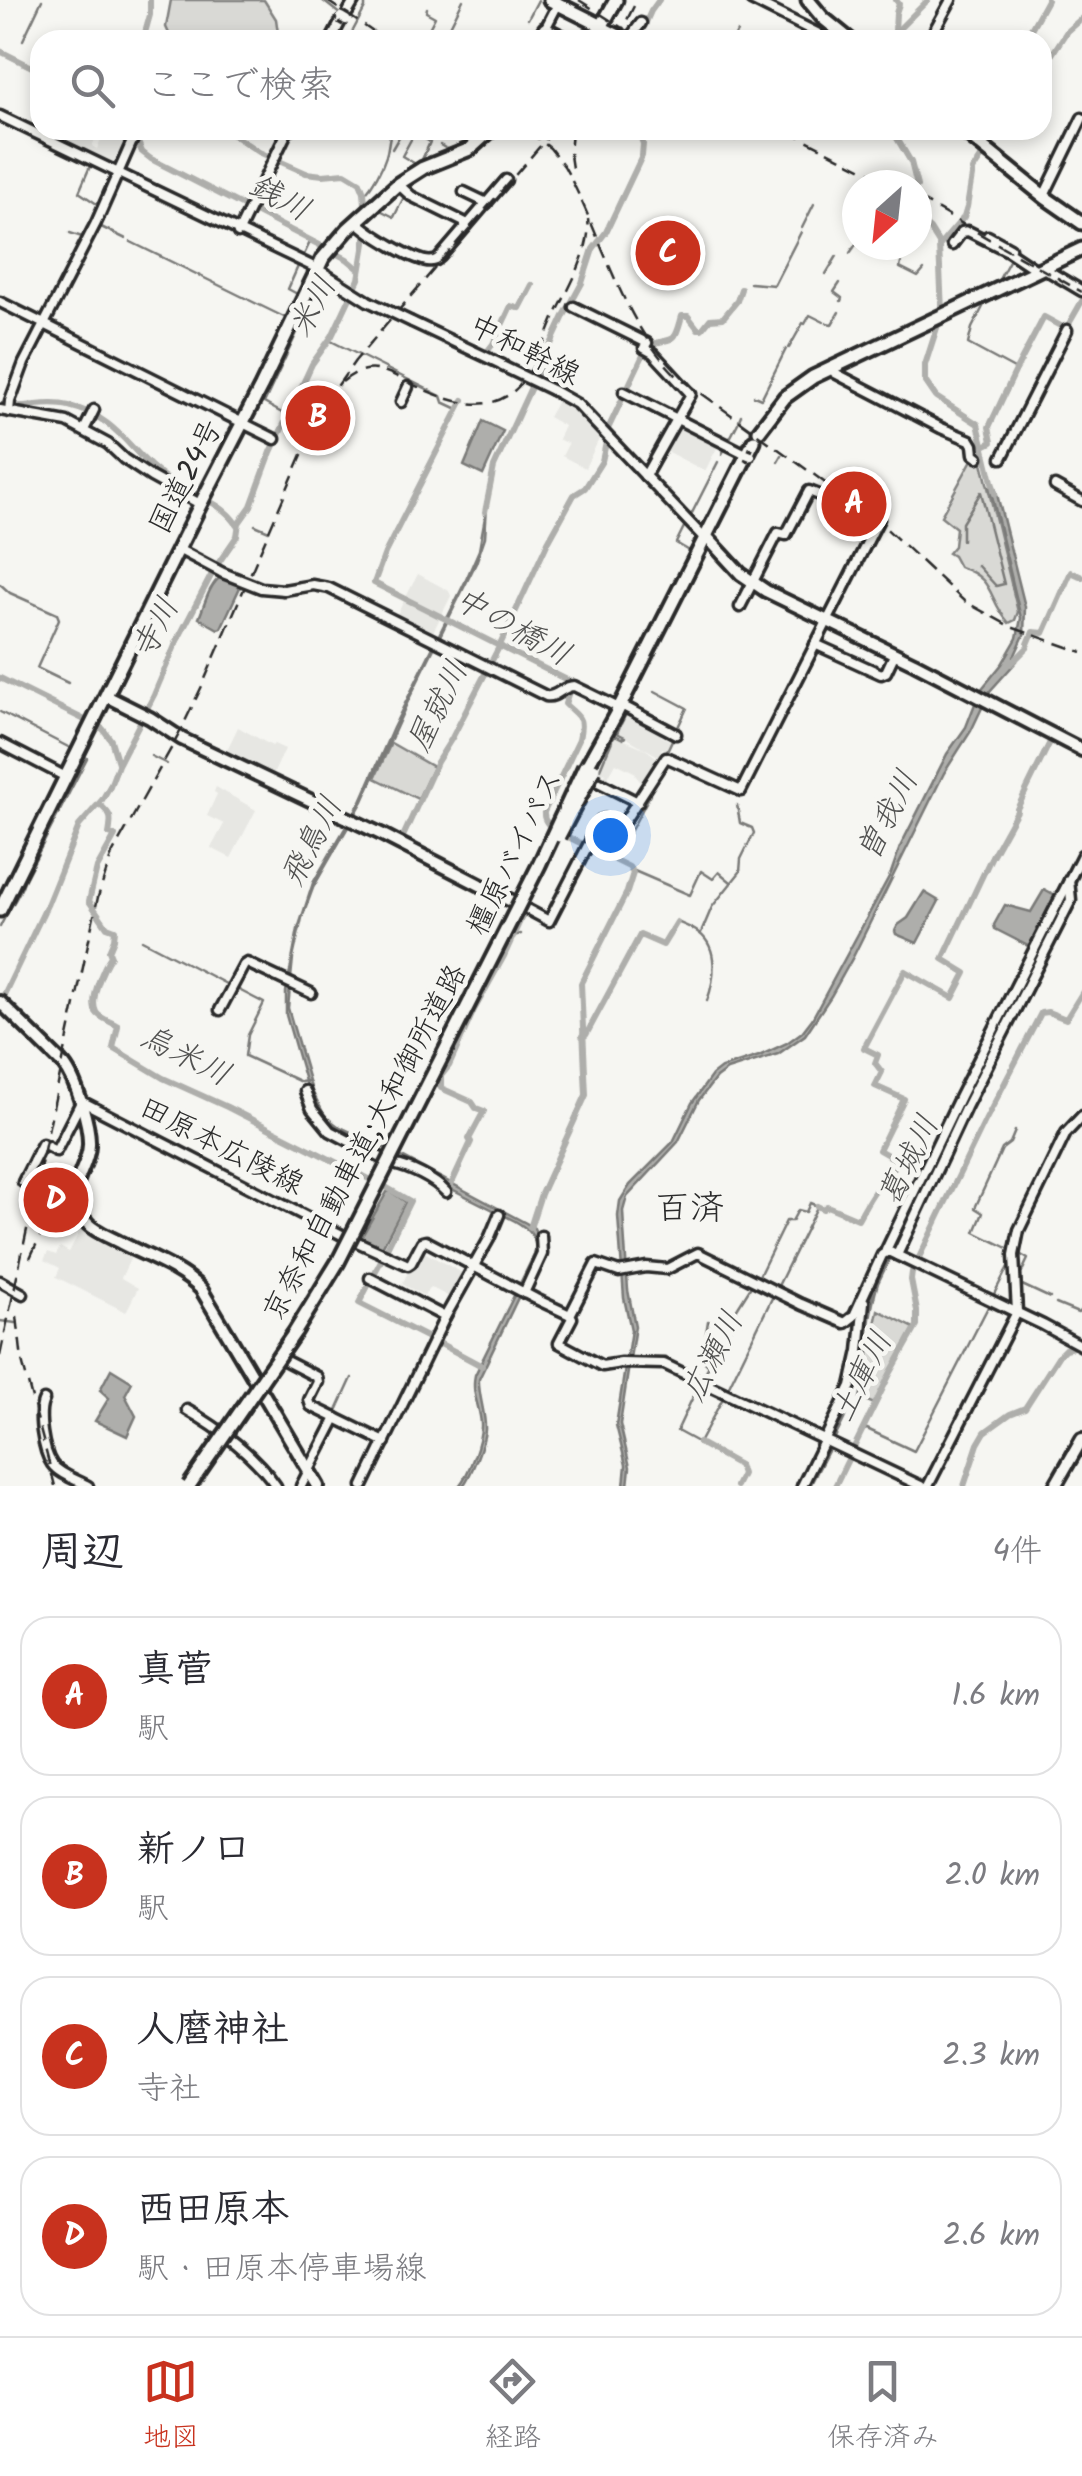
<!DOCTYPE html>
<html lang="ja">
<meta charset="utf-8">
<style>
:root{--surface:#fff;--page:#f2f2f3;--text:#2b2b33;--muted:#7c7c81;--line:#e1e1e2;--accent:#c8321e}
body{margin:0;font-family:Kalam,"Klee One",sans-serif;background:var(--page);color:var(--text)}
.compass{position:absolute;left:842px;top:170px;width:90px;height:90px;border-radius:50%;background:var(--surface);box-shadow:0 5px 15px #0003;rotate:207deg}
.you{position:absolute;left:610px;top:835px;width:35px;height:35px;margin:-25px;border:8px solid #fff;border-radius:50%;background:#1a73e8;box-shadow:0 0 0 15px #1a73e833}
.badge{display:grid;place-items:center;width:65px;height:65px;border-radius:50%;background:var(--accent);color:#fff;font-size:32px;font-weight:700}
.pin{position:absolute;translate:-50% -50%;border:5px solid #fff;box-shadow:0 2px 10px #0006}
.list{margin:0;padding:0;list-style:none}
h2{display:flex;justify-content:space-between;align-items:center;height:130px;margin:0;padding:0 40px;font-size:42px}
h2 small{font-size:32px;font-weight:400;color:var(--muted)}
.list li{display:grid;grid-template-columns:65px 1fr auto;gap:30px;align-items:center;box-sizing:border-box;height:160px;margin:0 20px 20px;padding:0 20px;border:2px solid var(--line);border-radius:30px}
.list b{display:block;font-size:38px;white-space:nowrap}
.list p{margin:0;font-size:32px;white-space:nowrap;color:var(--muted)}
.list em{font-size:32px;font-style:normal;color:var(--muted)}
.icon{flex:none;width:55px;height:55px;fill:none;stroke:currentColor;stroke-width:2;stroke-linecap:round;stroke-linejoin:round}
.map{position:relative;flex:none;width:1082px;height:1486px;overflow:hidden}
.search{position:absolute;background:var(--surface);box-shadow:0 5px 15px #0003;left:30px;right:30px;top:30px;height:110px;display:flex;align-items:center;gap:25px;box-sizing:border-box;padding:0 35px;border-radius:30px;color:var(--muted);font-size:38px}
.sheet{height:850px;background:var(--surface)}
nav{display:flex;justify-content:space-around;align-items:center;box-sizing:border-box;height:140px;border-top:2px solid var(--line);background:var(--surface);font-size:28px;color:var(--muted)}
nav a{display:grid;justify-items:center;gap:5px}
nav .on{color:var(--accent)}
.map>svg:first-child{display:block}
.built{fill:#e7e7e3}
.green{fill:#d9d9d5;stroke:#828280;stroke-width:2.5}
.water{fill:#aeaeab;stroke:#7a7a78;stroke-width:2.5}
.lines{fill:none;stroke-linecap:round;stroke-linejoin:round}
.stream{stroke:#7a7a78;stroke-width:2.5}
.river{stroke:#aeaeab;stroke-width:6}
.secondary-casing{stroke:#2b2b2b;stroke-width:15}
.primary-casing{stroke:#2b2b2b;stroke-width:18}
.highway-casing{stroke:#2b2b2b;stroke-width:19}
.secondary{stroke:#f6f6f2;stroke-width:8}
.primary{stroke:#f6f6f2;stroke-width:10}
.highway{stroke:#f6f6f2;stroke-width:11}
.rail{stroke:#2b2b2b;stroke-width:2.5;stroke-dasharray:15 8;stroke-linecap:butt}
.secondary-bridge-casing{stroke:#2b2b2b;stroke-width:15;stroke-linecap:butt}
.highway-bridge-casing{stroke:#2b2b2b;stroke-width:19;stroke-linecap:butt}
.secondary-bridge{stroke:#f6f6f2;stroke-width:8}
.highway-bridge{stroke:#f6f6f2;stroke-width:11}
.labels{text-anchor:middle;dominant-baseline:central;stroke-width:9;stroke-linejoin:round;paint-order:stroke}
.street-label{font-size:30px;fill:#2b2b2b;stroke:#f6f6f2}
.water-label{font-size:32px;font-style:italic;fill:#525251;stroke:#f6f6f2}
.quarter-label{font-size:35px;fill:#2b2b2b;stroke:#f6f6f2}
</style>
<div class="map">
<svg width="1082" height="1486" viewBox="0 0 1082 1486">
<rect width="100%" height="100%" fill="#f6f6f2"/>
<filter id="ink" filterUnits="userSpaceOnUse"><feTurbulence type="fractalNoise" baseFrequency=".01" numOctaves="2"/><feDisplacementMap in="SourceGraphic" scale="20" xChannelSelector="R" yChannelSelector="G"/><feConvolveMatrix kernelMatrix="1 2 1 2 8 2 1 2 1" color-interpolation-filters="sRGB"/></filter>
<g filter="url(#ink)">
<g class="built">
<path d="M73 130 99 131 92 146 97 149 104 132 128 145 117 168 66 145Z"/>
<path d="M560 396 571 403 602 433 585 468 562 456 568 444 558 439 564 426 548 417Z"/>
<path d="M679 422 720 442 705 471 664 450Z"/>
<path d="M418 574 449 591 451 596 432 634 429 633 427 636 395 618Z"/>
<path d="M628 711 664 729 661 736 671 741 667 750 662 748 658 756 617 732Z"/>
<path d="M238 727 272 746 274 744 285 749 271 779 224 756Z"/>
<path d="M615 736 644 748 660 760 645 787 635 775 636 773 616 763 604 784 602 783 606 773 604 772 599 781 596 780Z"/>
<path d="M216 787 256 810 231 858 211 848 224 824 207 816 217 794 214 792Z"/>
<path d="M82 1227 133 1253 121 1278 138 1288 126 1312 56 1277 60 1268 44 1260 48 1252 56 1255 60 1247 69 1252Z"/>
<path d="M422 1251 466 1275 453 1299 430 1287 424 1296 402 1284 418 1253Z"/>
</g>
<g class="green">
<path d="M171 0H264L276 19 279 40H172L166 27Z"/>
<path d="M973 458H981L1018 612 1015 620 1009 623C987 599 996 578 959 567L953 556 948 553 954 546 956 528 941 516Z"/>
<path d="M391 743 433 767 418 799 375 778Z"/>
<path d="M878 1310 914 1328 874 1404 860 1398Z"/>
</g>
<g class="water">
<path d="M483 421 503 431 483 475 464 466Z"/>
<path d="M995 486 1025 607 1024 635 1014 657 1017 661 990 691 971 731 944 773 853 957 831 996 805 1035 778 1054 727 1070 716 1078 699 1100 678 1142 627 1197 623 1211 624 1229 628 1290 635 1326 620 1424 630 1467 628 1486H624L626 1465 616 1425 631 1330 624 1298 618 1216 620 1201 630 1185 673 1142 692 1103 712 1075 721 1068 759 1056 787 1043 802 1032 812 1019 891 873 900 847 947 754 966 727 980 691 1002 664 1017 638 1021 618 990 487Z"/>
<path d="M487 506 485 537 476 563 409 699 363 801 313 888 302 918 293 958 288 1008 312 1091 325 1116 338 1126 389 1150 526 1223 534 1228 539 1240V1254L479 1379C478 1396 486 1413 485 1430 484 1443 471 1476 463 1486H459C469 1474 482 1439 481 1424 480 1406 471 1394 475 1375L534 1255C539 1238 529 1229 515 1221L331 1128 311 1102 286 1015V992L298 929 313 883 361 801 393 728 465 582 479 550Z"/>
<path d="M222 576 241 585 221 628 218 629 199 618C205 604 209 584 222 576Z"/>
<path d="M1082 864V870L954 1124 878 1283C868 1314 868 1345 860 1376 851 1413 828 1449 811 1484L807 1486 855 1385 873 1290 951 1122Z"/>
<path d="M1044 890 1057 897 1032 948 995 929 994 925 1005 905 1031 912Z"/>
<path d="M924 892 939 901 917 943 896 934 895 931 898 925 908 918Z"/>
<path d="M390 1191 406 1202 381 1249 361 1238 387 1192Z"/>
<path d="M111 1369 132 1382 125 1395 136 1416 127 1436 95 1421 109 1398 100 1390Z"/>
</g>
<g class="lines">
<g class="stream">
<path d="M322 0 341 15"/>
<path d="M528 19 538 0"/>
<path d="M785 22 802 30"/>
<path d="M23 40 42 0"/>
<path d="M348 40 365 8V0"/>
<path d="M423 40 435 17 426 12 427 8"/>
<path d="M443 40 463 0"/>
<path d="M733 40 737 32"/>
<path d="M410 130 430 142 420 164"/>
<path d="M414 134 402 156 419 166"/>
<path d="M431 140 436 130"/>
<path d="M440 145 452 152"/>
<path d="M392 149 403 130"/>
<path d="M91 164 79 192 100 206"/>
<path d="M364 195C373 185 382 169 386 156 389 147 388 139 392 130"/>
<path d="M376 208 394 217 405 195"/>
<path d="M99 226 126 239"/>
<path d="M802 228 814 204"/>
<path d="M70 233 82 237 87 227 82 239"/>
<path d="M131 242 247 299"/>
<path d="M902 252 905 245"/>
<path d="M850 253 857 243"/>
<path d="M303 257 311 240"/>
<path d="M901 263 900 268 918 277 924 270"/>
<path d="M299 264 288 289 301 296"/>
<path d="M826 274 837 256"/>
<path d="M750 283 774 285 801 232"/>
<path d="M840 283 834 292 842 298 841 301"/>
<path d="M996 285 1011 257"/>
<path d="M249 300 288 319"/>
<path d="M985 303 972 328 968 344 1016 370"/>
<path d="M827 323 832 324 839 312"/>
<path d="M329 340 441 396 443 402 458 409"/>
<path d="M789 348 803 323 805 324 810 315 824 322"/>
<path d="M754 396 761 399"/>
<path d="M762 397 786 349"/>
<path d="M289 417 264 403 311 303 309 300"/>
<path d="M739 420 741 415"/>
<path d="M728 442 738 423"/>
<path d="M722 454 726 447"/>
<path d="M778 462 782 455"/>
<path d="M836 497 841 488"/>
<path d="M690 517 718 462"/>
<path d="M686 523 676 543 693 553"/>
<path d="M255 525 269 531"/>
<path d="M962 540V523L981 492 1004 584 996 586 977 565"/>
<path d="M691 579 702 558"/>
<path d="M0 584 10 593 57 614 59 619 37 668 68 683"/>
<path d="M639 681 689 584"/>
<path d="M655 691 687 708 665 755"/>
<path d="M0 712 8 716"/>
<path d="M10 717 76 751"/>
<path d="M621 724 627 712"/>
<path d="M613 738 615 735 623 739 625 737 617 733 620 726"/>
<path d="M606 755 612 741"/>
<path d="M151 756 167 764"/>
<path d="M600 769 605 757"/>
<path d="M615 860 650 795 648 792"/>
<path d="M632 870 690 895 701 871 713 879 719 872 731 882"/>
<path d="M677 922C684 925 693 928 699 933 719 948 715 979 707 1001"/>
<path d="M0 927C7 911 19 898 24 881L87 758 81 754"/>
<path d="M701 933 712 907 740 872 741 859 754 833 752 828 740 823 737 805"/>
<path d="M513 936 521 934"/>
<path d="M142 940 228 985"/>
<path d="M235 988 264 1003 248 1035 245 1056 301 1082 307 1081"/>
<path d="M1010 1249 975 1232 983 1213 975 1208 1002 1149 1010 1143 1015 1131"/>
<path d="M1018 1253 1028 1259 1020 1276"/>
<path d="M757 1280 786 1221H792L798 1210 806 1212 810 1203 817 1206"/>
<path d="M1020 1284 1050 1298"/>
<path d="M776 1290 817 1207"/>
<path d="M992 1298 1011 1261"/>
<path d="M1056 1304 1078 1313 1082 1309"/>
<path d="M0 1321 16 1323"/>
<path d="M701 1379 709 1366 702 1359 708 1321 729 1331 738 1313 736 1310 753 1283"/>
<path d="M698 1386 677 1431 699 1443 723 1398"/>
<path d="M727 1390 774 1294"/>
<path d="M336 1413 352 1378"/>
<path d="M864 1430 867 1429 914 1451 990 1303"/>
</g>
<g class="river">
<path d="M895 31 896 13 899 4 896 0"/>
<path d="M143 40 150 15V0"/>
<path d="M638 40 651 11 659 0"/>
<path d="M888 40 928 0"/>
<path d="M1025 40 1047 0"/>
<path d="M0 51 40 71"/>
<path d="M1042 70 1067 31 1082 18"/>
<path d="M133 130 142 152 151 159 347 259 360 270"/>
<path d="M892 130 911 162 917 186"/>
<path d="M917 218 930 229 940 245"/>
<path d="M520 308 532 285"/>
<path d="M486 353 493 344 511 306 517 308"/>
<path d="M1016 370 1044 317 1066 329 1082 301"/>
<path d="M463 400 385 553 374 583 569 681 570 688 565 704C579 718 584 716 579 739L544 812C543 822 550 826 558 832L629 867 633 873 627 892 581 983 586 1095 541 1194 530 1228"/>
<path d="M0 405C23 410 46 400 69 406 122 419 128 453 167 479 190 494 222 501 237 525"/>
<path d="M607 431 647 347C657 340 670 342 674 337 678 333 680 322 682 316H688L698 329H702L710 319 723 318 737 301 741 289"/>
<path d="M984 446 992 442 989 427 1015 372"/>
<path d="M995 494 978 424 936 397 925 381V365L942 312 939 246 964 217 967 207 973 170 999 130"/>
<path d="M485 512 494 467 565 314 582 283 593 249 606 232 642 156 643 144 638 130"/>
<path d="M1028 644 1033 632 1044 633 1071 572 1082 577"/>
<path d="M1011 664 1027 648"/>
<path d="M0 678 103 729 111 740 118 763"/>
<path d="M99 804C112 815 112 817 109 834L115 836 97 868 89 901 107 927 115 930 114 939 109 951 111 956C104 966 89 999 96 1012 99 1018 112 1022 118 1026L113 1048 163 1078 227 1107 375 1182"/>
<path d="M1017 809 1052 738"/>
<path d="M401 841 437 762 452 738 500 645 548 542 574 495 585 488 602 461 607 438"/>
<path d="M992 856 1017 811"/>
<path d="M0 1003 47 905 79 826 102 800 110 786 118 765 154 695 177 641 215 568 237 536 239 523 251 506 271 452 312 364 332 336 359 279 365 243 366 216 364 192 360 182 345 173 323 175 306 173 259 152 226 130"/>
<path d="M582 1036 586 1035 640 935 663 945 677 922"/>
<path d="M451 1185 471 1142 469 1139 484 1111 476 1108 472 1102 441 1088V1076L449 1066 474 1010 504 956 525 910"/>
<path d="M384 1186 410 1201 385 1252"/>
<path d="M817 1206 823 1209 827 1206 858 1219C865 1207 872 1192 882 1182 889 1174 893 1171 898 1161L879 1150 904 1099 875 1086 882 1072 875 1063 878 1055 864 1048 905 971 953 998 966 973 943 959 991 858"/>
<path d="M373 1276 384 1255"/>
<path d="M371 1280 359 1303 434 1341"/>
<path d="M437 1342 482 1366"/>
<path d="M699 1443 739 1465 742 1474 736 1486"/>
<path d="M835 1486 890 1374 917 1326V1311L911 1280 912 1272 985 1121 1041 1013 1048 1012 1066 1019 1082 993"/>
<path d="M964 1486 978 1444 985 1432 1010 1414 1025 1408 1059 1355 1065 1349 1081 1345"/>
</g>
<g class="secondary-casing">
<g id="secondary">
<path d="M751 0 817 33 825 40"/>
<path d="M348 12 355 0"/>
<path d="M602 26 630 40"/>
<path d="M545 29 558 4"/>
<path d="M629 39 641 23"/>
<path d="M331 40 341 21"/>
<path d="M929 40 951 0"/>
<path d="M0 116 316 268 368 301"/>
<path d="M398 184 411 196 468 224"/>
<path d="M464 192 487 203"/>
<path d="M1044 196 1082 118"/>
<path d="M357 221C367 232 419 265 433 261 436 261 438 259 440 257L506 180"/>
<path d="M238 233 288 130"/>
<path d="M988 236 1010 248"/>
<path d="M952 245 962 232 968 231 1008 251 1038 271"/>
<path d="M1045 269 1082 291"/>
<path d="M0 302 275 439"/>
<path d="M574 307 647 343"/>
<path d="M412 322 503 365"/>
<path d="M644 348 653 353 691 394 645 476"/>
<path d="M835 373 941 428 970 440 973 445 974 454 978 457"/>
<path d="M552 390 577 404 706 540"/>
<path d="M624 392 746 454"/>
<path d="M401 402 408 387"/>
<path d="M0 410 67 422 108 444 124 459 151 477 200 504"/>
<path d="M9 412 10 401 24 363 96 223 137 130"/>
<path d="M84 430 94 410"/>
<path d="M1002 458 1067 330"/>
<path d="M1055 486 1082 501"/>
<path d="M178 549 223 573"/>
<path d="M284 590 313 585 329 588 546 696C557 698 562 686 574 686L617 707H625L676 734"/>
<path d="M740 607 778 533 786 535 809 491 852 508 876 524"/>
<path d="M815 644 881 674 886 672 894 655"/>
<path d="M0 743 66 777"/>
<path d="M586 776 638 802"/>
<path d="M521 906 549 921 601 820 605 819 622 825 666 757 741 791 879 519"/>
<path d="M220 1010 244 965 247 963 311 993"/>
<path d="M305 1091 312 1109 330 1131 387 1161"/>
<path d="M81 1101 342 1235 408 1265 411 1263 422 1242 426 1241 536 1299 570 1315"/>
<path d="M393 1164C411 1168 434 1179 446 1192"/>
<path d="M60 1183 53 1190 47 1188 50 1180 53 1179 75 1190"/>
<path d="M53 1190 52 1195H49L23 1182 42 1144 56 1151 80 1104"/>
<path d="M886 1250 960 1096 1082 855"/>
<path d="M897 1255 966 1107 1071 900 1069 880"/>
<path d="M370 1278 445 1317"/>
<path d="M0 1281 23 1294"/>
<path d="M524 1293 542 1254 541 1236"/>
<path d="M282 1359 317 1377 318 1382 309 1400 311 1406 385 1442"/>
<path d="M44 1400C37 1413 43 1451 52 1464 59 1474 77 1480 88 1486"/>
<path d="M187 1410C219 1428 256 1456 276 1486"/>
<path d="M301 1486 336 1418"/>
<path d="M363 1486 445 1317 489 1239 499 1215"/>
<path d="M802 1486 851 1386 859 1351 864 1302"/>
<path d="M921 1486 664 1364 621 1363 602 1366 559 1343 572 1318 570 1315 596 1264 619 1272 646 1267 667 1269 698 1253 801 1304 845 1323 854 1316 882 1255 888 1251 1043 1325 1082 1346"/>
<path d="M928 1486 1017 1312 1014 1255 1019 1230 1066 1133 1082 1116"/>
</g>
</g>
<g class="primary-casing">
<g id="primary">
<path d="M706 536 741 574 766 591 914 663 1082 750"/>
<path d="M106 696 150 718 182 739 381 834 521 906"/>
<path d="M0 1002 61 1062"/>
<path d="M64 1065C76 1080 90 1125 89 1145 88 1172 62 1188 83 1218 92 1231 108 1236 121 1243 148 1257 179 1267 201 1289L318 1486"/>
<path d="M1055 1486 1082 1439"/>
</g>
</g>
<g class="highway-casing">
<g id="highway">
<path d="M550 0 602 26"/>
<path d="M808 0 823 18 850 40"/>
<path d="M539 40 545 29 567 40"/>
<path d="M594 40 616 0"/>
<path d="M962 130 1046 198 1082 223"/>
<path d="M759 431 785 397 813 377 1082 249"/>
<path d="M582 775 616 714 754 441"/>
<path d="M0 910 201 503 261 387 323 258 348 229 398 184 423 168 470 149 491 130"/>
</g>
</g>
<use href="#secondary" class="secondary"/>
<use href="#primary" class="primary"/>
<use href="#highway" class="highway"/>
<g class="rail">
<path d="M326 0 385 40"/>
<path d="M579 0 641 40"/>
<path d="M617 40 637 0"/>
<path d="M527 130 550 148 564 166C602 234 620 319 676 375L878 521 964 601 1011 627 1082 652"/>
<path d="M572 130 570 155 573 175"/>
<path d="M787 130 894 185"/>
<path d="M917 198 1082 292"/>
<path d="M342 382C353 373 363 368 377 370 387 371 396 376 405 381 440 397 486 420 518 387 537 367 546 336 557 312 570 286 592 248 588 219"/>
<path d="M30 1258 63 1187"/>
<path d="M17 1316 22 1361 55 1486"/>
<path d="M0 1356 98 897 112 854 178 736 202 686 313 429 331 395 355 361 554 130"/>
</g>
<g class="secondary-bridge-casing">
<g id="secondary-bridge">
<path d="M341 17 346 20"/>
<path d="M368 301 412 322"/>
<path d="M502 366 552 390"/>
<path d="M746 454 751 456"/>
<path d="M223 573 261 588 284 590"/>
</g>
</g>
<g class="highway-bridge-casing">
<g id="highway-bridge">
<path d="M559 836 594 769"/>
<path d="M189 1486 295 1332 338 1262 539 865 585 766"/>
</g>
</g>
<use href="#secondary-bridge" class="secondary-bridge"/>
<use href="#highway-bridge" class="highway-bridge"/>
</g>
</g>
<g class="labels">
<g class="street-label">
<text transform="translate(524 351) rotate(27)">中和幹線</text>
<text transform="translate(187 477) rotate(-63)">国道24号</text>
<text transform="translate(516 853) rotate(-64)">橿原バイパス</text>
<text transform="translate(366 1143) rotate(-62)">京奈和自動車道;大和御所道路</text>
<text transform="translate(221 1147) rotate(27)">田原本広陵線</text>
</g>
<g class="water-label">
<text transform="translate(279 199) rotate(28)">銭川</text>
<text transform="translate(314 307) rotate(-62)">米川</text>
<text transform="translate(512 628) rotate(29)">中の橋川</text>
<text transform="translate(157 629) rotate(-63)">寺川</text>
<text transform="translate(439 707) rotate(-64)">屋就川</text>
<text transform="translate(889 816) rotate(-63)">曽我川</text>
<text transform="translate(313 842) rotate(-63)">飛鳥川</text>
<text transform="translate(185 1057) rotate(27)">烏米川</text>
<text transform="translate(910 1161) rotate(-64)">葛城川</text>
<text transform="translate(714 1357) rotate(-63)">広瀬川</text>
<text transform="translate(863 1377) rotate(-63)">土庫川</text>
</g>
<g class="quarter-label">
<text x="690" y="1210">百済</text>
</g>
</g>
</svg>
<svg class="compass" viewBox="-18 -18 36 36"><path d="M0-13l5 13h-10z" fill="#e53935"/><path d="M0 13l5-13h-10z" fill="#7c7c81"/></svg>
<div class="you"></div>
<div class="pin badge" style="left:854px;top:504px">A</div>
<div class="pin badge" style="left:318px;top:418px">B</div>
<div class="pin badge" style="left:668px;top:253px">C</div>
<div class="pin badge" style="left:56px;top:1200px">D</div>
<div class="search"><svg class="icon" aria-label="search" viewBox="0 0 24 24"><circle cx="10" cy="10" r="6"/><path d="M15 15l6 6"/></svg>ここで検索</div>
</div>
<section class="sheet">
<h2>周辺<small>4件</small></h2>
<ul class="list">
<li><span class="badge">A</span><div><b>真菅</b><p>駅</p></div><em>1.6 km</em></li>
<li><span class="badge">B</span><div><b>新ノ口</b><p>駅</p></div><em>2.0 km</em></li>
<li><span class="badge">C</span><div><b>人麿神社</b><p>寺社</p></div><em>2.3 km</em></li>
<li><span class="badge">D</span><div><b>西田原本</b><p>駅 · 田原本停車場線</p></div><em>2.6 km</em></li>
</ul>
</section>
<nav>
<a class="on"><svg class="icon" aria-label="map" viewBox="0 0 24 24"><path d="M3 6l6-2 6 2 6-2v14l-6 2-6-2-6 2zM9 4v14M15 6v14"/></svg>地図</a>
<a><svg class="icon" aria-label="directions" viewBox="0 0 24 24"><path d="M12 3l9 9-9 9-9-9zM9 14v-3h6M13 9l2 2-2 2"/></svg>経路</a>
<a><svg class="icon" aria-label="saved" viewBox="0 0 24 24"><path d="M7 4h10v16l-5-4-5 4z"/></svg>保存済み</a>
</nav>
